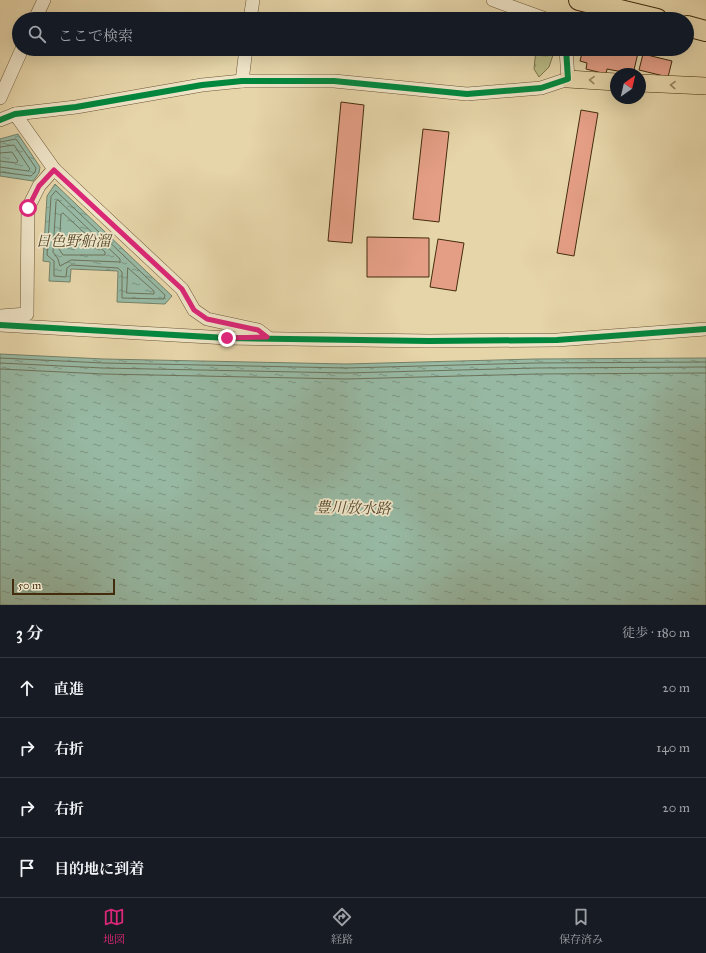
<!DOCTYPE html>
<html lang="ja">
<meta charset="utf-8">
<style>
:root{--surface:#171b24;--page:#242831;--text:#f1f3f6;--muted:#9ea1a6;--line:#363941;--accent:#db2777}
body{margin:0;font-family:"IM FELL Great Primer","Noto Serif JP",serif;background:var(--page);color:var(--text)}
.compass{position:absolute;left:610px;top:68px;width:36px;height:36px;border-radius:50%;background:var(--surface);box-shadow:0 4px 16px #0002;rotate:34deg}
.scale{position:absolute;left:12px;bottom:10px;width:103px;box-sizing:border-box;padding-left:4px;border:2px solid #432c0e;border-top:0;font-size:11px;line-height:14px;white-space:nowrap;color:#432c0e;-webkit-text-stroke:3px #efe4c7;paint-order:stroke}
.stop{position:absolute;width:12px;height:12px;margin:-9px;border:3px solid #db2777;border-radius:50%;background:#fff}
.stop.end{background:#db2777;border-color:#fff;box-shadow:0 1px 4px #0008}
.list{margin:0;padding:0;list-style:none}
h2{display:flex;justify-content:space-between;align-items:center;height:52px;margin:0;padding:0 16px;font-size:17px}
h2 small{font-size:13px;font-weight:400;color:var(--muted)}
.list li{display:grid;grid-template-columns:26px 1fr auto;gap:12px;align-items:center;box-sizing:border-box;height:60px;padding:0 16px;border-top:1px solid var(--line)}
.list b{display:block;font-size:15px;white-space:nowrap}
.list em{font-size:13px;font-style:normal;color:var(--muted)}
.icon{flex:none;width:22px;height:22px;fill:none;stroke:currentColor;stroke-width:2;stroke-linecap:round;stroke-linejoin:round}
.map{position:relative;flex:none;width:706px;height:605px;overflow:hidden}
.search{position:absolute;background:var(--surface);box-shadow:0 4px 16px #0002;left:12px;right:12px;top:12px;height:44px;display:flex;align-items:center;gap:10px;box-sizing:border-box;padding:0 14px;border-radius:22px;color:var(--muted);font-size:15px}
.sheet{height:292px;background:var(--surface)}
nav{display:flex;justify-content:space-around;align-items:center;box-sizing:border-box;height:56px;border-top:1px solid var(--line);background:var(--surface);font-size:11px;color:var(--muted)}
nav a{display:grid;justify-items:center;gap:2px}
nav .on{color:var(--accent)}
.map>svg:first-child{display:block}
.grass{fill:url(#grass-tufts);stroke:#7f7449}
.water{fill:url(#water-ripples);stroke:#758168}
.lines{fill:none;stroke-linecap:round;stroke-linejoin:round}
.shore{stroke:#6d7259;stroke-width:1}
.building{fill:#e49e85;stroke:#432c0e}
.minor-casing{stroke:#6c5635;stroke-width:14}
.major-casing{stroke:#432c0e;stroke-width:18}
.highway-casing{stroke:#432c0e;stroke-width:22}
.minor{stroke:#efe4c7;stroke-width:13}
.major{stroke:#e6d5a9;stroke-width:17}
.highway{stroke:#e6d5a9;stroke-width:20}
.cycleway-casing{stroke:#efe4c7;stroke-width:8}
.cycleway{stroke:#00873e;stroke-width:6}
.oneway{stroke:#94805c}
.route{stroke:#db2777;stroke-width:5}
.labels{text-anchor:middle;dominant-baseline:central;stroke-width:3.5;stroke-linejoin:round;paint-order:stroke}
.water-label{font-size:15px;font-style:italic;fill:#54482c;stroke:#efe4c7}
</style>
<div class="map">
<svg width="706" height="605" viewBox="0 0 706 605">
<defs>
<pattern id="grass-tufts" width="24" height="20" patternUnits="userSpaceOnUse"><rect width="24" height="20" fill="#bbbc84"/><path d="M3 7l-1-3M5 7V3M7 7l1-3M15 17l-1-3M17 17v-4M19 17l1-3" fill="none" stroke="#9a996a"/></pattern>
<pattern id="water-ripples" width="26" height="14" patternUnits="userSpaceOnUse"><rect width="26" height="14" fill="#97b9a4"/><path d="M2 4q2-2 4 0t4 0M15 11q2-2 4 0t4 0" fill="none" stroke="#7d9784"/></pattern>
</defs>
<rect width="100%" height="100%" fill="#e6d5a9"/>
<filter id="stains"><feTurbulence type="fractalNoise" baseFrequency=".005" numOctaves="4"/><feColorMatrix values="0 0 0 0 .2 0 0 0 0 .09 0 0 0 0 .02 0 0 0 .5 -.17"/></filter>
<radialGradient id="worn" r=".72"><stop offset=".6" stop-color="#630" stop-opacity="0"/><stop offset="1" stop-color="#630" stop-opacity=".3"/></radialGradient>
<path class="grass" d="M536 49H555L549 67 539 77 534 69Z"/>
<g class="water">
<path d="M18 134 40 167 39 173 33 181 0 176V139Z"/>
<path d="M55 184 172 296 165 304 117 302 118 271 71 269 70 282 49 281 50 262 43 261 47 196Z"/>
<path d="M0 354 104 359 346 364 535 359 706 358V605H0Z"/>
</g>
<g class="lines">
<g class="shore">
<path d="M0 142 16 139 36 168 35 172 31 176 0 172"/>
<path d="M0 147 14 145 30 169 28 171 0 167"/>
<path d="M0 153 12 152 18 161 16 163 0 161"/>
<path d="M56 191 165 295 164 299 122 298V272L118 268 71 265 67 268 66 277 54 276V261L47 255 51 197Z"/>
<path d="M58 200 120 259V262L71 260 60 266 58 259 53 252 56 202Z"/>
<path d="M63 213 105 252V255H63L59 249 61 215Z"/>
<path d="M128 268 154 291V294L127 293Z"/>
<path d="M0 358 103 363 346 368 535 363 706 362"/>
<path d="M0 363 103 368 346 373 536 368 706 367"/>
<path d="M0 369 103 374 346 379 536 374 706 373"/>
</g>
</g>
<g class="building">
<path d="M583 49H620L638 53 633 74 607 69 606 74 586 69 587 63 580 61Z"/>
<path d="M643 54 672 61 668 77 639 70Z"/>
<path d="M341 102 364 105 352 243 328 241Z"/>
<path d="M581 110 598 113 574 256 557 253Z"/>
<path d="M423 129 449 132 439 222 413 219Z"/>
<path d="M367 237 429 238V277H367Z"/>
<path d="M438 239 464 243 456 291 430 287Z"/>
</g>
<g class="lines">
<g class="minor-casing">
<g id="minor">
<path d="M493 0 546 19"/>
<path d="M35 19 44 0"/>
<path d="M250 19 253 0"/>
<path d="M242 81 246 49"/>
<path d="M0 98 22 49"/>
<path d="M15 114 54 169 182 289 194 310 207 319 258 330 267 337"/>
<path d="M0 120 15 114 76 107 202 85 242 81H334L467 94 541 88 568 79 566 49"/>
<path d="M0 316 27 314 28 208 39 186 54 169"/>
<path d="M0 325 227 338 429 341 557 340 706 329"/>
</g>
</g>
<g class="major-casing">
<g id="major">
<path d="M568 79 616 82"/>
<path d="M640 83 706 86"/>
</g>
</g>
<g class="highway-casing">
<g id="highway">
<path d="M579 0 657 19"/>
<path d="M687 26 706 31"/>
</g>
</g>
<use href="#minor" class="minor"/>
<use href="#major" class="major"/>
<use href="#highway" class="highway"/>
<g class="cycleway-casing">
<g id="cycleway">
<path d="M0 120 15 114 76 107 202 85 242 81H334L467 94 541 88 568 79 566 49"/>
<path d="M0 325 227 338 429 341 557 340 706 329"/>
</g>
</g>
<use href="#cycleway" class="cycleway"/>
</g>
<defs><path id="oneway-chevron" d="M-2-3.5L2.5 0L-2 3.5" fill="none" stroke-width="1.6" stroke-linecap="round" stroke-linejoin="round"/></defs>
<g class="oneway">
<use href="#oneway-chevron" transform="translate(592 80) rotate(-177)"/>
<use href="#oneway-chevron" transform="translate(673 85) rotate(-177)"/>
</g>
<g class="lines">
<path class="route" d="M28 208 39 186 54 170 182 289 194 310 207 319 258 330 267 337 227 338"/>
</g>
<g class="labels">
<g class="water-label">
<text x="73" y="241">日色野船溜</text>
<text transform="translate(353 508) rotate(1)">豊川放水路</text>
</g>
</g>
<rect width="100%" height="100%" filter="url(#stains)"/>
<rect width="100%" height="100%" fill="url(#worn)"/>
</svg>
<svg class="compass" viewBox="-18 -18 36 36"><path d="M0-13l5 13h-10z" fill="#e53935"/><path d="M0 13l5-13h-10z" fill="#9ea1a6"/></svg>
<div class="scale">50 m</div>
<div class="stop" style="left:28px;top:208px"></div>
<div class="stop end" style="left:227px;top:338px"></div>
<div class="search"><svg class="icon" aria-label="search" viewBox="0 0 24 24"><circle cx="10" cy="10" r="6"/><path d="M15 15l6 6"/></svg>ここで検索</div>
</div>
<section class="sheet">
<h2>3 分<small>徒歩 · 180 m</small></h2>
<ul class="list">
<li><svg class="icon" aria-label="ahead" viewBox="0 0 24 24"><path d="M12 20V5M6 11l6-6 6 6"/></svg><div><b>直進</b></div><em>20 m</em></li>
<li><svg class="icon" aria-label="right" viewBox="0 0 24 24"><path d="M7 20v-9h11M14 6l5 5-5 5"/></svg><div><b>右折</b></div><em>140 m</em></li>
<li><svg class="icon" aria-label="right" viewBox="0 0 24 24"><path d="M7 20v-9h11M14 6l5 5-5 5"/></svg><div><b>右折</b></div><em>20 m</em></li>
<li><svg class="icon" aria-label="arrive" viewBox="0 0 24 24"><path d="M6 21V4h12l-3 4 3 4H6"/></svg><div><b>目的地に到着</b></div></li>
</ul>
</section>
<nav>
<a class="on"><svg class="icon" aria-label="map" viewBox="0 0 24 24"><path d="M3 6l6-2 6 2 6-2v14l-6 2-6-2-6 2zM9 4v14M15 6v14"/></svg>地図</a>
<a><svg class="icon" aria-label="directions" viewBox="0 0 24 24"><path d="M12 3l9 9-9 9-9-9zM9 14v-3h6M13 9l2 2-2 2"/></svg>経路</a>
<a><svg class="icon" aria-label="saved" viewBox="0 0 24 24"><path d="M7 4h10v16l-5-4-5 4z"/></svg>保存済み</a>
</nav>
